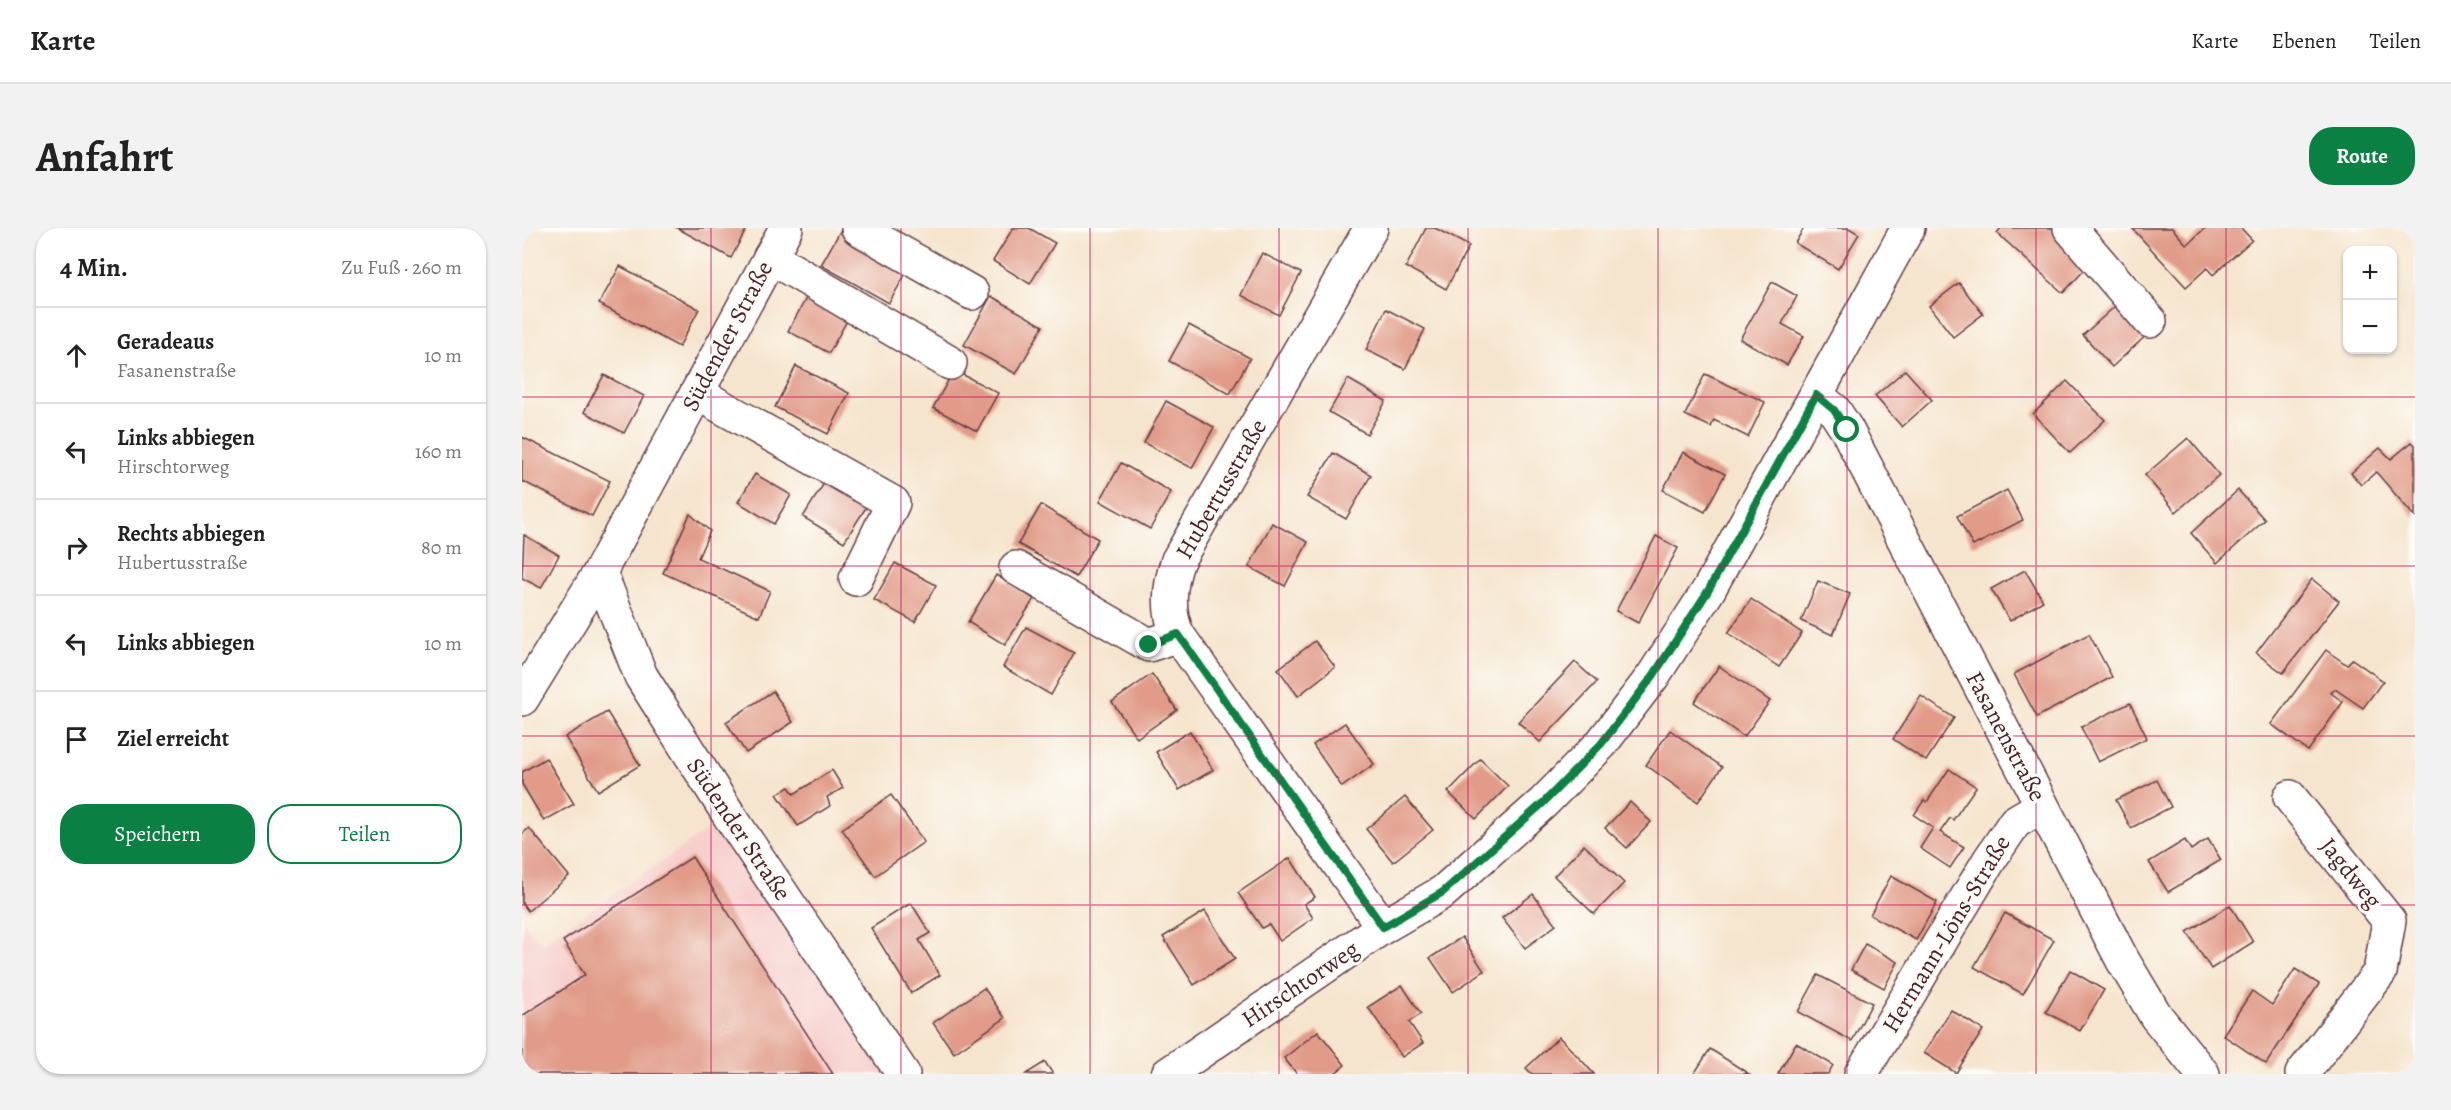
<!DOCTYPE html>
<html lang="de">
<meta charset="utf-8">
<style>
:root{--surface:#fff;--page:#f2f2f2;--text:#222;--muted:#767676;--line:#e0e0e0;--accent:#0b8043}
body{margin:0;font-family:Alegreya,serif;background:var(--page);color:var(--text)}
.controls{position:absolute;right:18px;top:18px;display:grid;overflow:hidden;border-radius:12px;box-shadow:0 2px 4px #0004}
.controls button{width:54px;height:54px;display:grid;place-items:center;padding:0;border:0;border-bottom:2px solid var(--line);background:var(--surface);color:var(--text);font:30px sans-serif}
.stop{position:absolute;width:18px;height:18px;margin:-14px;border:4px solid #0b8043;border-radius:50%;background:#fff}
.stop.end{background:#0b8043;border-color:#fff;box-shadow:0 2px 6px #0008}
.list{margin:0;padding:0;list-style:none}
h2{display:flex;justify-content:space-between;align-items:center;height:78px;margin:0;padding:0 24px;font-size:26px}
h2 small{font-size:20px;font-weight:400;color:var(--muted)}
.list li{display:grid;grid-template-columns:39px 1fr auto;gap:18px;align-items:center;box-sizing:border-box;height:96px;padding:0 24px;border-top:2px solid var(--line)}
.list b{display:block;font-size:22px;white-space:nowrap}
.list p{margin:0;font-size:20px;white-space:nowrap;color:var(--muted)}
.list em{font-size:20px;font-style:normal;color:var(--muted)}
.actions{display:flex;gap:12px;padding:18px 24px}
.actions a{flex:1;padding:14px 0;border:2px solid var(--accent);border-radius:24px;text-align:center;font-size:21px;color:var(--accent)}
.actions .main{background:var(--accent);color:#fff}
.icon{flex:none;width:33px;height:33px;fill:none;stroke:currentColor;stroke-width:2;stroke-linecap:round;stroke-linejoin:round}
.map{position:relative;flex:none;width:1893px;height:846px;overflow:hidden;border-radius:24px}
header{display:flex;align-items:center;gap:36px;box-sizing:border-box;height:84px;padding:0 30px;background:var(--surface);border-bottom:2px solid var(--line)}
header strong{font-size:28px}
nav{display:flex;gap:33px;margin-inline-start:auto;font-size:21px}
.intro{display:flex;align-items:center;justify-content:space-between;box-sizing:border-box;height:144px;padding:0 36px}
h1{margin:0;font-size:42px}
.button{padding:15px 27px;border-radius:24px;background:var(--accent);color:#fff;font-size:21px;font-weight:700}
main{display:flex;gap:36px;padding:0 36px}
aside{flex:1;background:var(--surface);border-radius:24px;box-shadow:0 2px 4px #0004}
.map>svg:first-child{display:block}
.built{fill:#f7d0ce}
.building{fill:#e19b88}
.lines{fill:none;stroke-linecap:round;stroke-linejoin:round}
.minor-casing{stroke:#643d43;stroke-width:36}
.minor{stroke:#fff;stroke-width:33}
.route{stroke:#0b8043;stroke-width:8}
.grid{fill:none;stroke:#c2185b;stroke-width:1.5;stroke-opacity:0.55}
.labels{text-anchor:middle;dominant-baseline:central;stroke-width:6;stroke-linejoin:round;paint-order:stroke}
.street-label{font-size:24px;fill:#4a1f2b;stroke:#fdfcf7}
</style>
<header>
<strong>Karte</strong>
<nav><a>Karte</a><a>Ebenen</a><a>Teilen</a></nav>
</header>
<div class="intro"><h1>Anfahrt</h1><a class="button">Route</a></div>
<main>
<aside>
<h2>4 Min.<small>Zu Fuß · 260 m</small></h2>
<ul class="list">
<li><svg class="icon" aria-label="ahead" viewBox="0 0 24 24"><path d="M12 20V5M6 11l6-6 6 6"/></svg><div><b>Geradeaus</b><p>Fasanenstraße</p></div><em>10 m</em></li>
<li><svg class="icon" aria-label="left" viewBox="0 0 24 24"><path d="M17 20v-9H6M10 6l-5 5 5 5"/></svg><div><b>Links abbiegen</b><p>Hirschtorweg</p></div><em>160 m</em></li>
<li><svg class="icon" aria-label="right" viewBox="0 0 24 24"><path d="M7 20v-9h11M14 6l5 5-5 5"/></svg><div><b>Rechts abbiegen</b><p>Hubertusstraße</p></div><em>80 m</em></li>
<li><svg class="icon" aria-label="left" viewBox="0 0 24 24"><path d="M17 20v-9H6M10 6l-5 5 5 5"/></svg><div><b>Links abbiegen</b></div><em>10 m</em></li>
<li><svg class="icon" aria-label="arrive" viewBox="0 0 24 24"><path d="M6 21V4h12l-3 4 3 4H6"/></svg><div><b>Ziel erreicht</b></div></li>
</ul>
<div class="actions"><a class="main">Speichern</a><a>Teilen</a></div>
</aside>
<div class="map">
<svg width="1893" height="846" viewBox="0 0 1893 846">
<rect width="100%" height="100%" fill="#fdfcf7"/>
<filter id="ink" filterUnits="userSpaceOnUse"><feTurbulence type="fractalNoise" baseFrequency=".0167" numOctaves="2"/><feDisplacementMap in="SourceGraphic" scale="12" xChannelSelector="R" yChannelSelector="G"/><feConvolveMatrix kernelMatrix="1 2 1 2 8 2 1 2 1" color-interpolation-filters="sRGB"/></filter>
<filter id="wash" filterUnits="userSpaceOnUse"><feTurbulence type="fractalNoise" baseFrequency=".008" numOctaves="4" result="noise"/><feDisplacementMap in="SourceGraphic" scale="24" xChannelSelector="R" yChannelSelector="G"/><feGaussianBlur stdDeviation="1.35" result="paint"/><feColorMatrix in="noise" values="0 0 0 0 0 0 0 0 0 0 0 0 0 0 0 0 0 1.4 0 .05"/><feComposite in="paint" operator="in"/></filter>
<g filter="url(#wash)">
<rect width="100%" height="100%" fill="#f6e5ce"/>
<path class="built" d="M207 587 381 846H0V692L19 716Z"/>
<g id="blocks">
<g class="building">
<path d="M155 0H225L209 30Z"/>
<path d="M320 0 388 38 367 75 299 37Z"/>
<path d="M491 0H507L533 15 508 56 471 33Z"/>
<path d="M904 0H913L947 18 924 61 884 39Z"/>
<path d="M1282 0H1327L1337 6 1316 41 1273 15Z"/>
<path d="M1479 0H1531L1569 35 1541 65 1475 5Z"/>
<path d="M1610 0H1650L1665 17 1683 0H1719L1730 12 1691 47 1685 40 1664 59Z"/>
<path d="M740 25 779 45 757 87 719 67Z"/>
<path d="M98 38 177 81 157 119 77 76Z"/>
<path d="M1250 54 1275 68 1260 96 1282 108 1265 137 1218 111Z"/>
<path d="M1437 55 1461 86 1431 109 1407 78Z"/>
<path d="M286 67 327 89 307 125 266 103Z"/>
<path d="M469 68 521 98 494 146 442 117Z"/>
<path d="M1600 72 1629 103 1590 139 1561 107Z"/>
<path d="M864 81 903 101 883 141 844 122Z"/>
<path d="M667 97 728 130 708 166 647 133Z"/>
<path d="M274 138 327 165 306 206 253 179Z"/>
<path d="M432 142 476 165 455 203 411 180Z"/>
<path d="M1383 142 1410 172 1380 199 1353 168Z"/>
<path d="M1183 146 1243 174 1226 209 1192 192 1189 199 1163 187Z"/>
<path d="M82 147 122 168 102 205 62 184Z"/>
<path d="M826 151 864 173 845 206 807 184Z"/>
<path d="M1545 153 1583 192 1548 225 1511 186Z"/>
<path d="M644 173 692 199 670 240 622 215Z"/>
<path d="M0 209 88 253 70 288 0 253Z"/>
<path d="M1666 210 1697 247 1654 284 1623 247Z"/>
<path d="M1890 214 1893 217V289L1854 244 1839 257 1829 245 1858 220 1869 231Z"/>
<path d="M1161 224 1203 246 1183 284 1141 262Z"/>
<path d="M811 225 849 247 824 291 785 269Z"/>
<path d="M599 235 649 264 628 301 578 273Z"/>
<path d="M233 246 269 267 252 296 216 274Z"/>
<path d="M304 252 345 278 322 314 281 289Z"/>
<path d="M1485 262 1501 292 1451 318 1435 288Z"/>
<path d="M1716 262 1743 292 1695 335 1669 305Z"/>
<path d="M519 277 576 311 554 349 496 316Z"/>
<path d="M168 286 188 303 176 330 248 363 237 389 141 345Z"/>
<path d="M750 295 786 314 763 358 727 339Z"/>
<path d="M2 307 37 327 19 360 0 350Z"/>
<path d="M1134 308 1156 320 1116 395 1094 383Z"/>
<path d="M373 335 414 357 393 394 352 372Z"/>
<path d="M1503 342 1521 373 1488 393 1469 361Z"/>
<path d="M474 347 512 371 483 417 446 394Z"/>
<path d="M1790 351 1817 373 1761 445 1734 425Z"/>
<path d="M1296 353 1328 366 1311 407 1279 393Z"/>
<path d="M1229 371 1280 405 1257 439 1206 405Z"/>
<path d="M504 399 552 425 529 467 481 439Z"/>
<path d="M1567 406 1590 449 1515 489 1492 446Z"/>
<path d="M793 413 813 439 776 468 756 441Z"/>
<path d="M1804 422 1825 437 1830 431 1861 453 1841 480 1813 461 1809 465 1821 474 1786 523 1749 496Z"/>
<path d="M1053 434 1075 454 1018 514 996 494Z"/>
<path d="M1197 438 1248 473 1222 509 1172 474Z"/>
<path d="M630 446 655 482 615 510 590 474Z"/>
<path d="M251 463 271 494 224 525 204 494Z"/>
<path d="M1399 468 1432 490 1404 533 1371 511Z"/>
<path d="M1608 475 1625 510 1576 534 1559 499Z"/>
<path d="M85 484 118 537 76 563 43 509Z"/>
<path d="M823 495 852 536 820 559 791 517Z"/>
<path d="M1148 502 1200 539 1176 574 1124 537Z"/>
<path d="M668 503 691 542 657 562 634 524Z"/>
<path d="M24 530 52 576 22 593 0 556V544Z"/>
<path d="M958 531 986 558 954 591 926 564Z"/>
<path d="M1427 541 1454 559 1431 592 1428 590 1418 604 1442 619 1428 640 1398 620 1411 600 1392 587 1402 572 1405 574Z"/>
<path d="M310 542 321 560 305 569 308 578 276 598 255 566 267 559 272 566Z"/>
<path d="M1635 552 1649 579 1609 600 1594 572Z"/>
<path d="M369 567 402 614 353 648 320 601Z"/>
<path d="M883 569 911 602 871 634 844 601Z"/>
<path d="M1108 574 1129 594 1105 620 1083 600Z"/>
<path d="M7 600 47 648 6 683 0 675V606Z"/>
<path d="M1686 611 1699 632 1646 664 1627 634 1663 612 1669 622Z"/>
<path d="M1062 617 1102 655 1072 686 1032 648Z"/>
<path d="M170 629 311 846H0V788L63 747 41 713Z"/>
<path d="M768 630 793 669 782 676 791 690 758 713 747 696 740 700 716 665Z"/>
<path d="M1369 648 1415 674 1394 712 1348 687Z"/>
<path d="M1011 666 1034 697 1003 720 980 690Z"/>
<path d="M389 675 408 705 397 712 418 747 389 765 349 700Z"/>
<path d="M1708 677 1731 714 1689 741 1665 704Z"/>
<path d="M683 683 713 731 672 757 641 709Z"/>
<path d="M1483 685 1532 712 1501 766 1452 739Z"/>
<path d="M940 709 962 743 931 764 908 730Z"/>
<path d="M1343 716 1376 734 1362 760 1329 742Z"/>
<path d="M1773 741 1797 756 1744 836 1701 807 1730 763 1750 777Z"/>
<path d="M1548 742 1582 762 1558 803 1524 784Z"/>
<path d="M1296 747 1350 775 1330 813 1276 784Z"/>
<path d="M880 757 899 786 887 794 901 815 880 829 846 779Z"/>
<path d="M462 760 483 790 432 825 411 795Z"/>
<path d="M1429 782 1461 802 1434 845 1402 825Z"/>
<path d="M796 803 823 837 812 846H775L762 830Z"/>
<path d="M1037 809 1063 836 1072 846H1010L1004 840Z"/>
<path d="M1274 815 1311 837 1306 846H1256Z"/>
<path d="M1188 821 1227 846H1172Z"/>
<path d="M523 834 531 846H504Z"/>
</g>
</g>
</g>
<g filter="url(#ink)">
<use href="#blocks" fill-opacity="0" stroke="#643d43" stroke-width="1.5"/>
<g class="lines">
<g class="minor-casing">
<g id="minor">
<path d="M264 0 78 344 119 448 207 587 381 846"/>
<path d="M336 0 450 65"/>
<path d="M849 0 656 332C647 357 644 382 656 407L861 699"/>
<path d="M1548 0 1628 93"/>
<path d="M248 29 428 135"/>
<path d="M175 165 371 275 334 351"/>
<path d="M1294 167 1312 182 1325 202 1600 731 1634 788 1681 846"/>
<path d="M494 340 627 417 656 407"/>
<path d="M0 471 78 344"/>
<path d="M1768 569 1867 693 1858 744 1780 846"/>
<path d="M646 846 861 699 921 664 1021 575 1079 516 1131 448 1186 363 1386 0"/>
<path d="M1339 846 1468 631 1493 594 1520 578"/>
</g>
</g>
<use href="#minor" class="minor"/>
</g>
</g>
<g class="lines" filter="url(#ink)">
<path class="route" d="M627 417 656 406 861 699 921 664 1021 575 1079 516 1131 448 1186 363 1294 167 1312 182 1325 202"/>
</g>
<path class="grid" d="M189 0V846M379 0V846M568 0V846M757 0V846M946 0V846M1136 0V846M1325 0V846M1514 0V846M1704 0V846M0 169H1893M0 338H1893M0 508H1893M0 677H1893"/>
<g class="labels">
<g class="street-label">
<text transform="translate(205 108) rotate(-62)">Südender Straße</text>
<text transform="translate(699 261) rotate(-60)">Hubertusstraße</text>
<text transform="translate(1484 508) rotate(62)">Fasanenstraße</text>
<text transform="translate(217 601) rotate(56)">Südender Straße</text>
<text transform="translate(1829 645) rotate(51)">Jagdweg</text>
<text transform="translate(1424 706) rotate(-59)">Hermann-Löns-Straße</text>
<text transform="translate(778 756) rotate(-34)">Hirschtorweg</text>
</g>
</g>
</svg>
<div class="controls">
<button>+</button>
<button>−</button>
</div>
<div class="stop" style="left:1325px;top:202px"></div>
<div class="stop end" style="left:627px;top:417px"></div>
</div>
</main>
